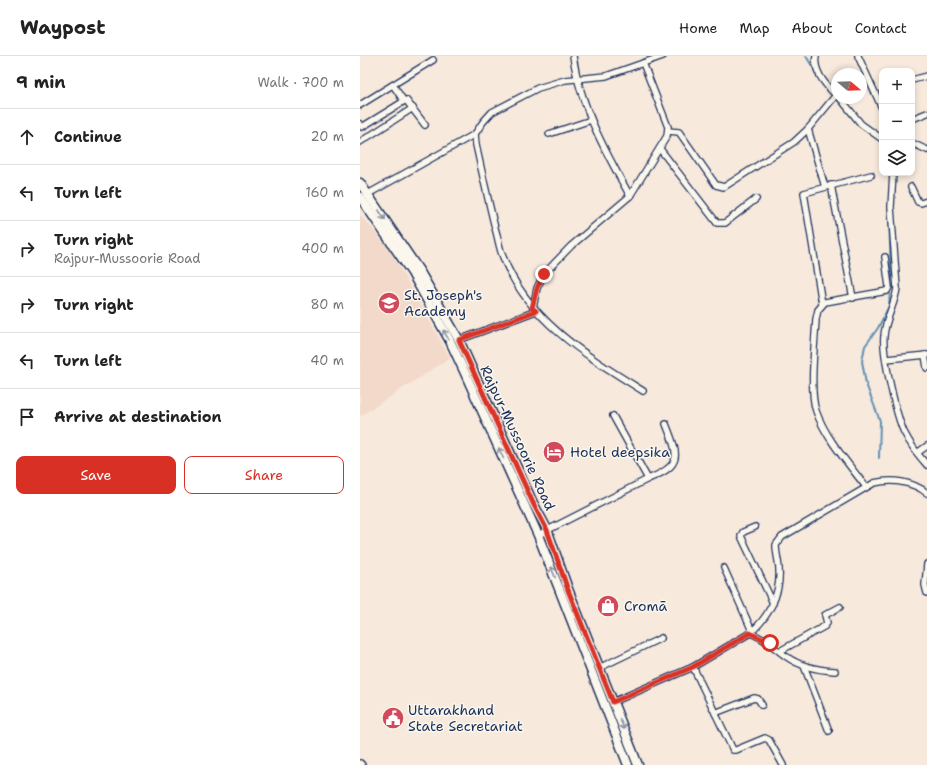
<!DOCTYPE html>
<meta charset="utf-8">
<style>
:root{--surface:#fff;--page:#f2f2f2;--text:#222;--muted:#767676;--line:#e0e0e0;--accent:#d93025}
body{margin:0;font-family:"Shantell Sans",sans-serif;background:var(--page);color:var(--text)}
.controls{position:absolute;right:12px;top:12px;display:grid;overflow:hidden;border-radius:8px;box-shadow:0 2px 6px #0003}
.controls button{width:36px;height:36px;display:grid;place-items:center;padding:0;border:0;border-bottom:1px solid var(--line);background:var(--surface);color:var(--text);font:20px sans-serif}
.compass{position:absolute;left:471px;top:12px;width:36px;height:36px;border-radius:50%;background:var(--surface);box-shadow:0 2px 6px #0003;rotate:109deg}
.stop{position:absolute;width:12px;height:12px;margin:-9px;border:3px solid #d93025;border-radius:50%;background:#fff}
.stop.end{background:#d93025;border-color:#fff;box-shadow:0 1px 4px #0008}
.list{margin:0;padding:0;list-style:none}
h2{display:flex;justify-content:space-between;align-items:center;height:52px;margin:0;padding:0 16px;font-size:17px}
h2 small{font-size:13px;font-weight:400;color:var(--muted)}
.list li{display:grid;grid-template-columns:26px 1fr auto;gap:12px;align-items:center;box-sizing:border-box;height:56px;padding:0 16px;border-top:1px solid var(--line)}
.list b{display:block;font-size:15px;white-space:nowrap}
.list p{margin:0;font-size:13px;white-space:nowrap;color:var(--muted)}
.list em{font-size:13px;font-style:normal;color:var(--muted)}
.actions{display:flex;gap:8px;padding:12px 16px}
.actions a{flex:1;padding:9px 0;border:1px solid var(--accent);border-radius:8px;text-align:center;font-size:14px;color:var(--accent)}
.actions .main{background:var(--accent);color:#fff}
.icon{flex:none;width:22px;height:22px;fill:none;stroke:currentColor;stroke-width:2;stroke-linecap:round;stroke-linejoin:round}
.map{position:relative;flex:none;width:567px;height:709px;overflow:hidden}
header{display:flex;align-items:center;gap:24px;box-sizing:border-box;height:56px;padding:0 20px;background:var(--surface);border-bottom:1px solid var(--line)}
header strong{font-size:19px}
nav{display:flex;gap:22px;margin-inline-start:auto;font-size:14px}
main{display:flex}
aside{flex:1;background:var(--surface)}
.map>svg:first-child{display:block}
.built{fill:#f2d9c9}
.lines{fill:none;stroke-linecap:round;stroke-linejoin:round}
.stream{stroke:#6291b7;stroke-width:2}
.minor-casing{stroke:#1b2f5e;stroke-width:8}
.tertiary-casing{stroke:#1b2f5e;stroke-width:10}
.primary-casing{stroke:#1b2f5e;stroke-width:11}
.minor{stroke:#fbf7ec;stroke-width:5.5}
.tertiary{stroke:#fbf7ec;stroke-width:7}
.primary{stroke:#fbf7ec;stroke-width:8}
.oneway{stroke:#8b93a5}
.route{stroke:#d93025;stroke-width:5}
.labels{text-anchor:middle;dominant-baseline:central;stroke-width:3;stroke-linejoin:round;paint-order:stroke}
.poi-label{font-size:14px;fill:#1b2f5e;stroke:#fbf7ec;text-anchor:start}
.street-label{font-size:14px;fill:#1b2f5e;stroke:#fbf7ec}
</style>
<header>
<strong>Waypost</strong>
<nav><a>Home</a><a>Map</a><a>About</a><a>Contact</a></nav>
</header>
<main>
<aside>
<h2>9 min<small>Walk · 700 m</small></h2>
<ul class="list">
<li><svg class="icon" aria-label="ahead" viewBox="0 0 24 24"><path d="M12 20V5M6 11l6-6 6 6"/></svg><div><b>Continue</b></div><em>20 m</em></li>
<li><svg class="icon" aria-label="left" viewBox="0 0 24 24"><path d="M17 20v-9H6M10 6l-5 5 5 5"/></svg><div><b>Turn left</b></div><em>160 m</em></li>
<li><svg class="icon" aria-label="right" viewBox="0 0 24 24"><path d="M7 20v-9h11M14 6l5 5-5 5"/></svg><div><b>Turn right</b><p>Rajpur-Mussoorie Road</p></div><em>400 m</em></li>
<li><svg class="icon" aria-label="right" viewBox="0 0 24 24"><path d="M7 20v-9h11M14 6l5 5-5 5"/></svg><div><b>Turn right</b></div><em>80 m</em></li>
<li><svg class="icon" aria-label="left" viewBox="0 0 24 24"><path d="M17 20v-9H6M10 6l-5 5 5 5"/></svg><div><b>Turn left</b></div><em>40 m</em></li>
<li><svg class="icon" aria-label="arrive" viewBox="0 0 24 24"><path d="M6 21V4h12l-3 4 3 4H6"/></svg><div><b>Arrive at destination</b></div></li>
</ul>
<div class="actions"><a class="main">Save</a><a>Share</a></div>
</aside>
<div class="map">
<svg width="567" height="709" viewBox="0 0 567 709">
<rect width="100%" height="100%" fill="#f7e9dc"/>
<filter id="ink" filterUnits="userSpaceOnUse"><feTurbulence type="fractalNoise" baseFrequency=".025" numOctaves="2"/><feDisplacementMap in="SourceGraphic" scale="8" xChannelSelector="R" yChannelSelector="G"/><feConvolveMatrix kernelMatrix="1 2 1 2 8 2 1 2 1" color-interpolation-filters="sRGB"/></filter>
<g filter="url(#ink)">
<path class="built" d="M0 159 28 191 90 302 0 360Z"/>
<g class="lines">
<g class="stream">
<path d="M446 0 455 15"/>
<path d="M476 42 495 65"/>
<path d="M529 157 531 223"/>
<path d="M519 402 520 365 506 328 502 305 505 290 518 272 529 250 530 233"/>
</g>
<g class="minor-casing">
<g id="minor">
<path d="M213 0C220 50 246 97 270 140"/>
<path d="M456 0C453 15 466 30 477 40"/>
<path d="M498 0 522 52"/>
<path d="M552 24 567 20"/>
<path d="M33 29 43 44"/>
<path d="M480 42 501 68 522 83"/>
<path d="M0 49 73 4"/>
<path d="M552 63 567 57"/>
<path d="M0 68 2 71 46 44 65 69"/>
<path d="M448 73 465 131"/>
<path d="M308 75 319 76 356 129 364 131 434 86 448 73 476 39"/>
<path d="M189 78 231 64"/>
<path d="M0 86 53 52"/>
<path d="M552 87 567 94"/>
<path d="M300 93 357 167H365L396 143"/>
<path d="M533 117 531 151 537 232C535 249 525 263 524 280 522 298 536 359 544 376 550 388 558 399 567 409"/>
<path d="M471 129 493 242"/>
<path d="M551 131 558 146 561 147 567 145"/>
<path d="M8 138 115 78"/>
<path d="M462 248 444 137 511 119"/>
<path d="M173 252 177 232 184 218 211 190 270 140 307 80 308 71 283 7"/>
<path d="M99 284 176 255"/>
<path d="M565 299 567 312"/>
<path d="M526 303 567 299"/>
<path d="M283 335C227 300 168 265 143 201 139 192 138 181 135 172 128 144 122 116 116 89L115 78 123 66 132 56 178 32 205 24 246 20 303 0"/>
<path d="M253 360 288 423"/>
<path d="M557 397 567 390"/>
<path d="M506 431C488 407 466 383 456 355 449 334 455 286 456 263L458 254 465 246 527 235 529 231 525 201"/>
<path d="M395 471 383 476 381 480 413 547"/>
<path d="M178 479 288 423C324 409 318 399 306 368"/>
<path d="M567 508 565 529 567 537"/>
<path d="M364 512 392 575"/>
<path d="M390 577C405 582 414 592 427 601 441 611 458 614 475 615"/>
<path d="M420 595 465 570 467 567 465 559 480 551"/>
<path d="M444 610 469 675"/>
<path d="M333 611 373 694H376L405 682 409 684 423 709"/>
<path d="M239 612 301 582"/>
<path d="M253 646 333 611 390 577C408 562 421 538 419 514 419 506 416 498 416 489L422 481 514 427C532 423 552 425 567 437"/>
<path d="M355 657 394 642 398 643 402 649"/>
</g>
</g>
<g class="tertiary-casing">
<path id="tertiary" d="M0 708 1 709"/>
</g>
<g class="primary-casing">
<g id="primary">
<path d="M0 127 60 216 99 284 173 447 187 473 208 533 278 709"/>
<path d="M0 141 52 217 90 285 104 315 178 479 268 709"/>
</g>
</g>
<use href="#minor" class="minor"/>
<use href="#tertiary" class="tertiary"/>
<use href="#primary" class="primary"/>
</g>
<defs><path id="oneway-shaft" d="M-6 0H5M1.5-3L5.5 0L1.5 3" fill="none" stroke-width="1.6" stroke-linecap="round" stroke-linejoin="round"/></defs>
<g class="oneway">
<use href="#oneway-shaft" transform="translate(22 159) rotate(57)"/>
<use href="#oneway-shaft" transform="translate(86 279) rotate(-119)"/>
<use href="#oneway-shaft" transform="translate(141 397) rotate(-114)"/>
<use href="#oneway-shaft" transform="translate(193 516) rotate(-112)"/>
<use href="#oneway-shaft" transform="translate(262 668) rotate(67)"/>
</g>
</g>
<g class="lines" filter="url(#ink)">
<path class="route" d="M184 218 177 232 172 252 176 255 99 284 173 447 187 474 208 534 253 646 333 611 390 577 410 587"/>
</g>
<defs>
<g id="school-disc" transform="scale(1.15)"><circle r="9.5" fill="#d1495b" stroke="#fbf7ec"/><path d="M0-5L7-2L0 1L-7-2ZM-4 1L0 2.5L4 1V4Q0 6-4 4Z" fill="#fff"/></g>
<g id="hotel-disc" transform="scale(1.15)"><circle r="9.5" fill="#d1495b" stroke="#fbf7ec"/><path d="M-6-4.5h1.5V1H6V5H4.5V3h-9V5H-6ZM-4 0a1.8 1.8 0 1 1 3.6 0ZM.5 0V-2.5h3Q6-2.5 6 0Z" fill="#fff"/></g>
<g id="shop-disc" transform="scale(1.15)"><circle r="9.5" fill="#d1495b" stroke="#fbf7ec"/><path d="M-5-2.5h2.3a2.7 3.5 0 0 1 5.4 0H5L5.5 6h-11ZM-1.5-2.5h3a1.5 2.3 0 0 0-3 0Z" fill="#fff"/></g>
<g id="civic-disc" transform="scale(1.15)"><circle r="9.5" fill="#d1495b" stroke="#fbf7ec"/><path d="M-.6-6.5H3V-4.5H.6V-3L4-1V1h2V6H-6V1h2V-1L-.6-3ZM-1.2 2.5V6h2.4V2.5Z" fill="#fff"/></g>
</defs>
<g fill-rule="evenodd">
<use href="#school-disc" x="29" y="247"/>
<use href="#hotel-disc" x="194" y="396"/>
<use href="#shop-disc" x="248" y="550"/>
<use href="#civic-disc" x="33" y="662"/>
</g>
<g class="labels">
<g class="poi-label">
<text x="44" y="239">St. Joseph's<tspan x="44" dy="16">Academy</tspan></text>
<text x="210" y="396">Hotel deepsika</text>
<text x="264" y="550">Cromā</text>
<text x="48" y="654">Uttarakhand<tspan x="48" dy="16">State Secretariat</tspan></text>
</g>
<g class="street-label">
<text transform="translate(158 382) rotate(65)">Rajpur-Mussoorie Road</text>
</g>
</g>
</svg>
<div class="controls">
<button>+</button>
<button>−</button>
<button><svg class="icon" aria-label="layers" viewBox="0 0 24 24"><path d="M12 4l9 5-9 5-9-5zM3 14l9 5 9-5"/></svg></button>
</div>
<svg class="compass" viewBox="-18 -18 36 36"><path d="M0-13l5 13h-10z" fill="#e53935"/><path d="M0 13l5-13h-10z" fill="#767676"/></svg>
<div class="stop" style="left:410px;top:587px"></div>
<div class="stop end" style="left:184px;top:218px"></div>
</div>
</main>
